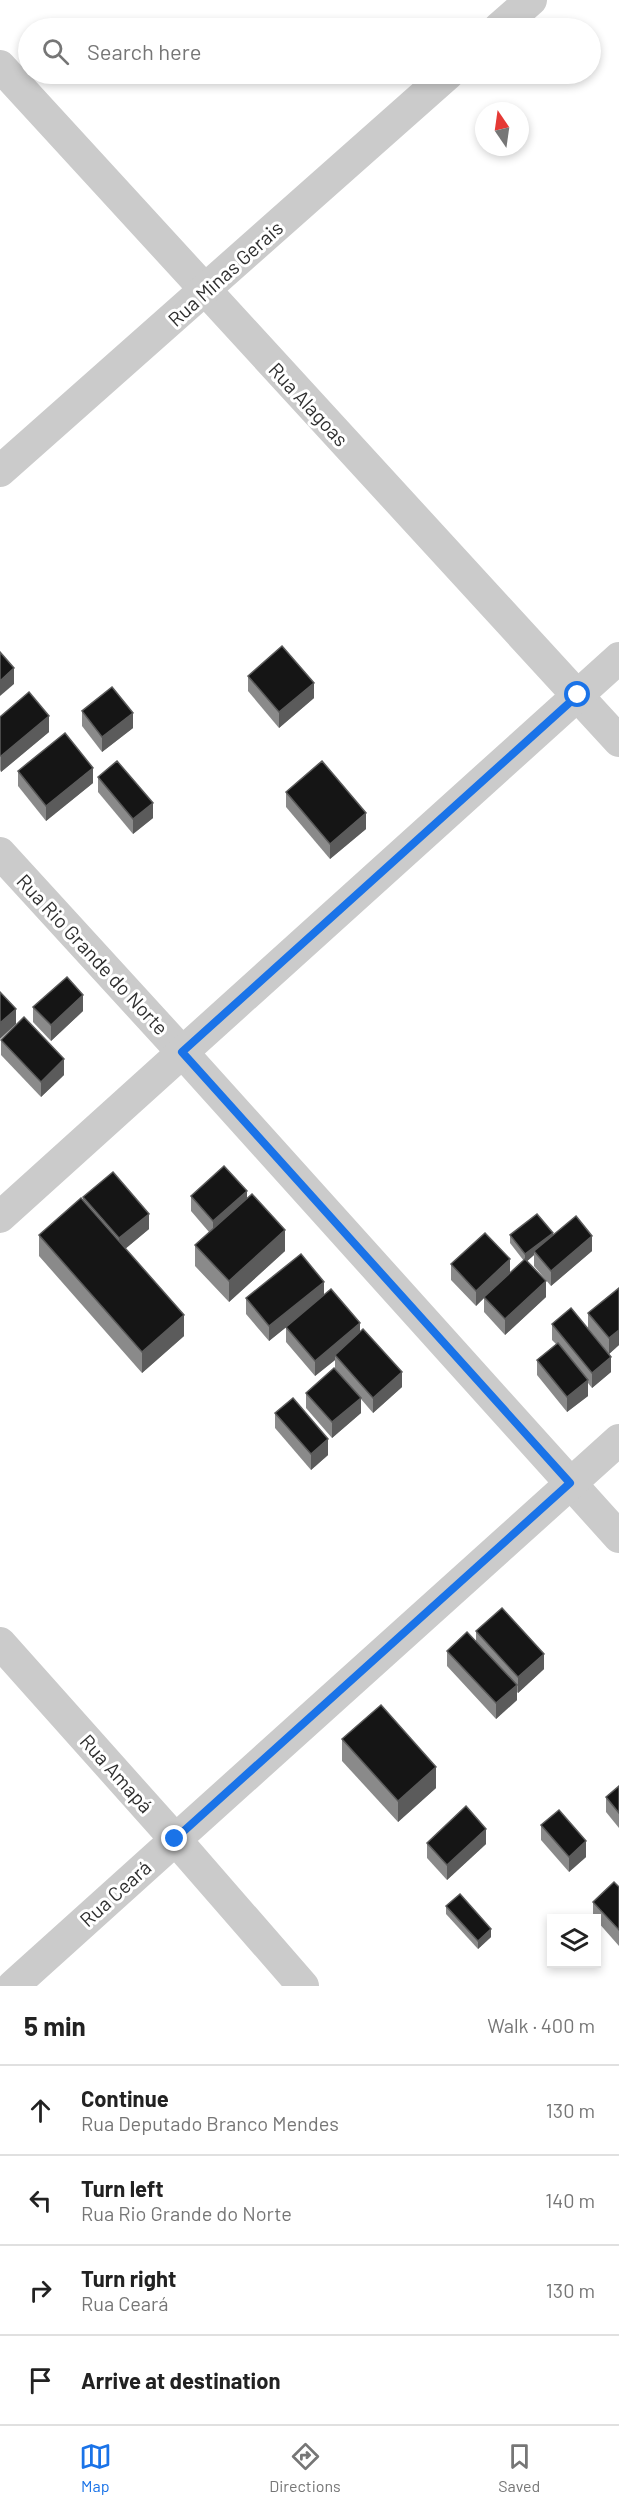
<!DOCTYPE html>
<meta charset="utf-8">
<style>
:root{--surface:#fff;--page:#f6f6f6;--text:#222;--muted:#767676;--line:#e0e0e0;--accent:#1a73e8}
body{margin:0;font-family:Barlow,sans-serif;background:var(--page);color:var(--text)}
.controls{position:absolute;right:18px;bottom:18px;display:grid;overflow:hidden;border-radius:0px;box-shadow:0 3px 9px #0003}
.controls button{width:54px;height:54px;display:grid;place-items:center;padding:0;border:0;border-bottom:2px solid var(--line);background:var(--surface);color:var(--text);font:30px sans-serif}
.compass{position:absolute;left:475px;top:102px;width:54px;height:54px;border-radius:50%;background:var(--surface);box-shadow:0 3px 9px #0003;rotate:347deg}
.stop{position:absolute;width:18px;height:18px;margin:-14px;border:4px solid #1a73e8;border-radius:50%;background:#fff}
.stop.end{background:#1a73e8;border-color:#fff;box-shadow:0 2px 6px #0008}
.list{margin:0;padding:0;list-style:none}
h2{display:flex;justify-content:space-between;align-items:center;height:78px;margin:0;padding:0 24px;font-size:26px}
h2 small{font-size:20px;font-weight:400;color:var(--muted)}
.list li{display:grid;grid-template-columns:39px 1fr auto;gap:18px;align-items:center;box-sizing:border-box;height:90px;padding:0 24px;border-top:2px solid var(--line)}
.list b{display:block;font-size:22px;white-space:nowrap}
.list p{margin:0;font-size:20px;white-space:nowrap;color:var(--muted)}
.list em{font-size:20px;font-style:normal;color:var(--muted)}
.icon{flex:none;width:33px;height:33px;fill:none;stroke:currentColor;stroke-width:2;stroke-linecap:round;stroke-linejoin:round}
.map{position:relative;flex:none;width:619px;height:1986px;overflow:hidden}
.search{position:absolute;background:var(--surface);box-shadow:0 3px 9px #0003;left:18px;right:18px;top:18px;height:66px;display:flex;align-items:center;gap:15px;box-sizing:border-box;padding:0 21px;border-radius:33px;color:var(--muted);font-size:22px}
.sheet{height:438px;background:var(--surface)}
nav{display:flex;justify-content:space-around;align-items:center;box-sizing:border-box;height:84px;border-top:2px solid var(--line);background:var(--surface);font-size:16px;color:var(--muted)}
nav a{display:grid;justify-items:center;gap:3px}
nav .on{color:var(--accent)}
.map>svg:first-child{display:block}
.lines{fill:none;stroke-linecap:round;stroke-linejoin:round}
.minor{stroke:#cbcbcb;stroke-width:32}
.wall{fill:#8a8a8a}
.shaded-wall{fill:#5b5b5b}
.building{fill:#151515;stroke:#5b5b5b;stroke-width:1.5}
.route{stroke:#1a73e8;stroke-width:8}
.labels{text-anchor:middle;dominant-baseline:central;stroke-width:6;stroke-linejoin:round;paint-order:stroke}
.street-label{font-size:20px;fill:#2e2e2e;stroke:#fff}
</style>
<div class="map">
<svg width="619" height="1986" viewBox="0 0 619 1986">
<rect width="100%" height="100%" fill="#fff"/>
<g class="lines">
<g class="minor">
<path d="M499 28 531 0"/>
<path d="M0 66 619 741"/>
<path d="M0 471 448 74"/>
<path d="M0 853 182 1052 619 1537"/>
<path d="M0 1217 619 658"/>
<path d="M0 1643 175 1839 303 1986"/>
<path d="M13 1986 619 1440"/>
</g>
</g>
<g class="wall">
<path d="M248 676 314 698 279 728 248 691Z"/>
<path d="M82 711 133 728 102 752 82 726Z"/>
<path d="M0 717 49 732 1 772 0 770Z"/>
<path d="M18 771 93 783 46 821 18 786Z"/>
<path d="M98 777 153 818 133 834 98 792Z"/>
<path d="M286 792 366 829 330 859 286 807Z"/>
<path d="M33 1007 83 1011 51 1041 33 1022Z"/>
<path d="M1 1040 64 1075 41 1097 1 1055Z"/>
<path d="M191 1196 247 1198 285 1251 229 1302 195 1266V1245L209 1232 191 1211Z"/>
<path d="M83 1197 149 1229 125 1249 184 1336 142 1373 39 1256V1235L83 1201Z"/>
<path d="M510 1235 553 1236 592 1251 551 1286 534 1266V1255L527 1261 546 1297 505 1335 484 1312V1298L476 1306 451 1280V1264L510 1273 524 1261 510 1243Z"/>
<path d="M619 1288V1345L609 1354 588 1328V1313Z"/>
<path d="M324 1295 360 1332 402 1387 373 1413 361 1399V1413L332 1438 306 1408V1393L335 1369V1360L315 1376 286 1342V1327L269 1341 246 1314V1298Z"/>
<path d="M552 1324 611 1372 592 1388 588 1383V1396L567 1412 537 1375V1360L556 1344 552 1340Z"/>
<path d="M275 1413 328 1455 311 1470 275 1428Z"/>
<path d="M476 1631 544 1669 518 1693 517 1692V1700L496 1719 447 1666V1651L476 1641Z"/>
<path d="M342 1739 436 1788 398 1822 342 1761Z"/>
<path d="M619 1786V1828L606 1812V1797Z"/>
<path d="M541 1825 586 1857 569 1872 541 1840Z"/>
<path d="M427 1843 486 1844 447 1880 427 1858Z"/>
<path d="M619 1887V1946L597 1921V1918L593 1917V1902Z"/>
<path d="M446 1906 491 1937 478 1949 446 1914Z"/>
</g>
<g class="shaded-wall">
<path d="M14 668V684L0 696V681Z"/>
<path d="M314 683V698L279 728V712Z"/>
<path d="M133 713V728L102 752V737Z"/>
<path d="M49 716V732L1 772V756Z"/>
<path d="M93 768V783L46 821V806Z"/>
<path d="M153 803V818L133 834V819Z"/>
<path d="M366 813V829L330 859V844Z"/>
<path d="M83 995V1011L51 1041V1025Z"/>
<path d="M16 1009V1024L0 1039V1023Z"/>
<path d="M64 1059V1075L41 1097V1082Z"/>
<path d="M247 1191V1207L213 1237V1221Z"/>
<path d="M149 1214V1229L119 1254V1238Z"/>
<path d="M285 1230V1251L229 1302V1281Z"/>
<path d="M553 1233V1241L534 1251V1255L525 1263V1254Z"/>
<path d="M592 1236V1251L551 1286V1271Z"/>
<path d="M510 1259V1275L484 1297V1298L476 1306V1291Z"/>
<path d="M546 1281V1297L505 1335V1319Z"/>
<path d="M324 1282V1297L269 1341V1326Z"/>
<path d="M184 1315V1336L142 1373V1352Z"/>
<path d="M360 1323V1338L335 1355V1360L315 1376V1361Z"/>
<path d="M619 1330V1345L609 1354V1338Z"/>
<path d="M611 1357V1372L592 1388V1373Z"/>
<path d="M402 1372V1387L373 1413V1398Z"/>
<path d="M588 1380V1396L567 1412V1397Z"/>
<path d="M361 1398V1413L332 1438V1422Z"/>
<path d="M328 1439V1455L311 1470V1454Z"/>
<path d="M544 1654V1669L518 1693V1677Z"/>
<path d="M517 1685V1700L496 1719V1703Z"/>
<path d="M436 1767V1788L398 1822V1801Z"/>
<path d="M486 1829V1844L447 1880V1865Z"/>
<path d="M586 1841V1857L569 1872V1857Z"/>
<path d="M491 1929V1937L478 1949V1941Z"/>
</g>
<g class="building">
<path d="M282 646 314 683 279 712 248 676Z"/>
<path d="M0 652 14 668 0 681Z"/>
<path d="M112 687 133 713 102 737 82 711Z"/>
<path d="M29 692 49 716 1 756 0 755V717Z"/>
<path d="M65 733 93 768 46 806 18 771Z"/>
<path d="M117 761 153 803 133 819 98 777Z"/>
<path d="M322 761 366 813 330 844 286 792Z"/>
<path d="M67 977 83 995 51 1025 33 1007Z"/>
<path d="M0 992 16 1009 0 1023Z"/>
<path d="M24 1017 64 1059 41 1082 1 1040Z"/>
<path d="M224 1166 247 1191 213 1221 191 1196Z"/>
<path d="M113 1172 149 1214 119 1238 83 1197Z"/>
<path d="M252 1194 285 1230 229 1281 195 1245Z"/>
<path d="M81 1198 184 1315 142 1352 39 1235Z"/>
<path d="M537 1214 553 1233 525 1254 510 1235Z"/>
<path d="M576 1216 592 1236 551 1271 534 1251Z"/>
<path d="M485 1233 510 1259 476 1291 451 1264Z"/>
<path d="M301 1254 324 1282 269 1326 246 1298Z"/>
<path d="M525 1259 546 1281 505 1319 484 1297Z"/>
<path d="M619 1288V1330L609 1338 588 1313Z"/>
<path d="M331 1289 360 1323 315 1361 286 1327Z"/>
<path d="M571 1308 611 1357 592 1373 552 1324Z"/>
<path d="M363 1329 402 1372 373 1398 335 1355Z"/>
<path d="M558 1343 588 1380 567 1397 537 1360Z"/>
<path d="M334 1368 361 1398 332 1422 306 1393Z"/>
<path d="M293 1398 328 1439 311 1454 275 1413Z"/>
<path d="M502 1608 544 1654 518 1677 476 1631Z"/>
<path d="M467 1632 517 1685 496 1703 447 1651Z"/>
<path d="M381 1705 436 1767 398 1801 342 1739Z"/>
<path d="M619 1786V1813L606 1797Z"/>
<path d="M466 1806 486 1829 447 1865 427 1843Z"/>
<path d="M559 1810 586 1841 569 1857 541 1825Z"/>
<path d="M614 1882 619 1887V1930L593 1902Z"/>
<path d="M460 1894 491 1929 478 1941 446 1906Z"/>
</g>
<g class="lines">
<path class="route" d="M175 1839 570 1483 182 1052 578 695"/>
</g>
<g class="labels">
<g class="street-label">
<text transform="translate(225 273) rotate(-42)">Rua Minas Gerais</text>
<text transform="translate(309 404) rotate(47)">Rua Alagoas</text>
<text transform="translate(93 954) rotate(47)">Rua Rio Grande do Norte</text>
<text transform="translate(117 1773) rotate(48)">Rua Amapá</text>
<text transform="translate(115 1893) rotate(-42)">Rua Ceará</text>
</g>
</g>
</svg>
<div class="controls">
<button><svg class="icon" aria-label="layers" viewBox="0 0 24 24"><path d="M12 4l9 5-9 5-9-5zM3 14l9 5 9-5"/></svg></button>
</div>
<svg class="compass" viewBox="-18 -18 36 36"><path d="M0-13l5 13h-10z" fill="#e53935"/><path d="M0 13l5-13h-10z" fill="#767676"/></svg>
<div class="stop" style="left:578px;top:695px"></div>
<div class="stop end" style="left:175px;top:1839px"></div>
<div class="search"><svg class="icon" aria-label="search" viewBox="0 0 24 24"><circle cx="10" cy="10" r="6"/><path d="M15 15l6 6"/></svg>Search here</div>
</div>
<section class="sheet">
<h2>5 min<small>Walk · 400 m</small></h2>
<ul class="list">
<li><svg class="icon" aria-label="ahead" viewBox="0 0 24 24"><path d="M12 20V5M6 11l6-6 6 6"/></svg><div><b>Continue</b><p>Rua Deputado Branco Mendes</p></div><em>130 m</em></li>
<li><svg class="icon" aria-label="left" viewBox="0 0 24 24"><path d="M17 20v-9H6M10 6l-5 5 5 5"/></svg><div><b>Turn left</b><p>Rua Rio Grande do Norte</p></div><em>140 m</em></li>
<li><svg class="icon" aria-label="right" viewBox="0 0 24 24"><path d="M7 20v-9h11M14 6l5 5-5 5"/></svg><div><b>Turn right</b><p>Rua Ceará</p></div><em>130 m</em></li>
<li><svg class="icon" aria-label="arrive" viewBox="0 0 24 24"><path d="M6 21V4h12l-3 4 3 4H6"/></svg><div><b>Arrive at destination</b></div></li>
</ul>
</section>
<nav>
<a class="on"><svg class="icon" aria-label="map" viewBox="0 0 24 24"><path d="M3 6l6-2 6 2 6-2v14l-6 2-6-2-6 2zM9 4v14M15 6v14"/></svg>Map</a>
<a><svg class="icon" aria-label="directions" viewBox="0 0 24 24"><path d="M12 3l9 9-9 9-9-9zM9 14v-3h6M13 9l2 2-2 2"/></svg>Directions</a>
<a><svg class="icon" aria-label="saved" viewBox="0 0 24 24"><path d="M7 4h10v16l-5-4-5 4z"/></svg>Saved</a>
</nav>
